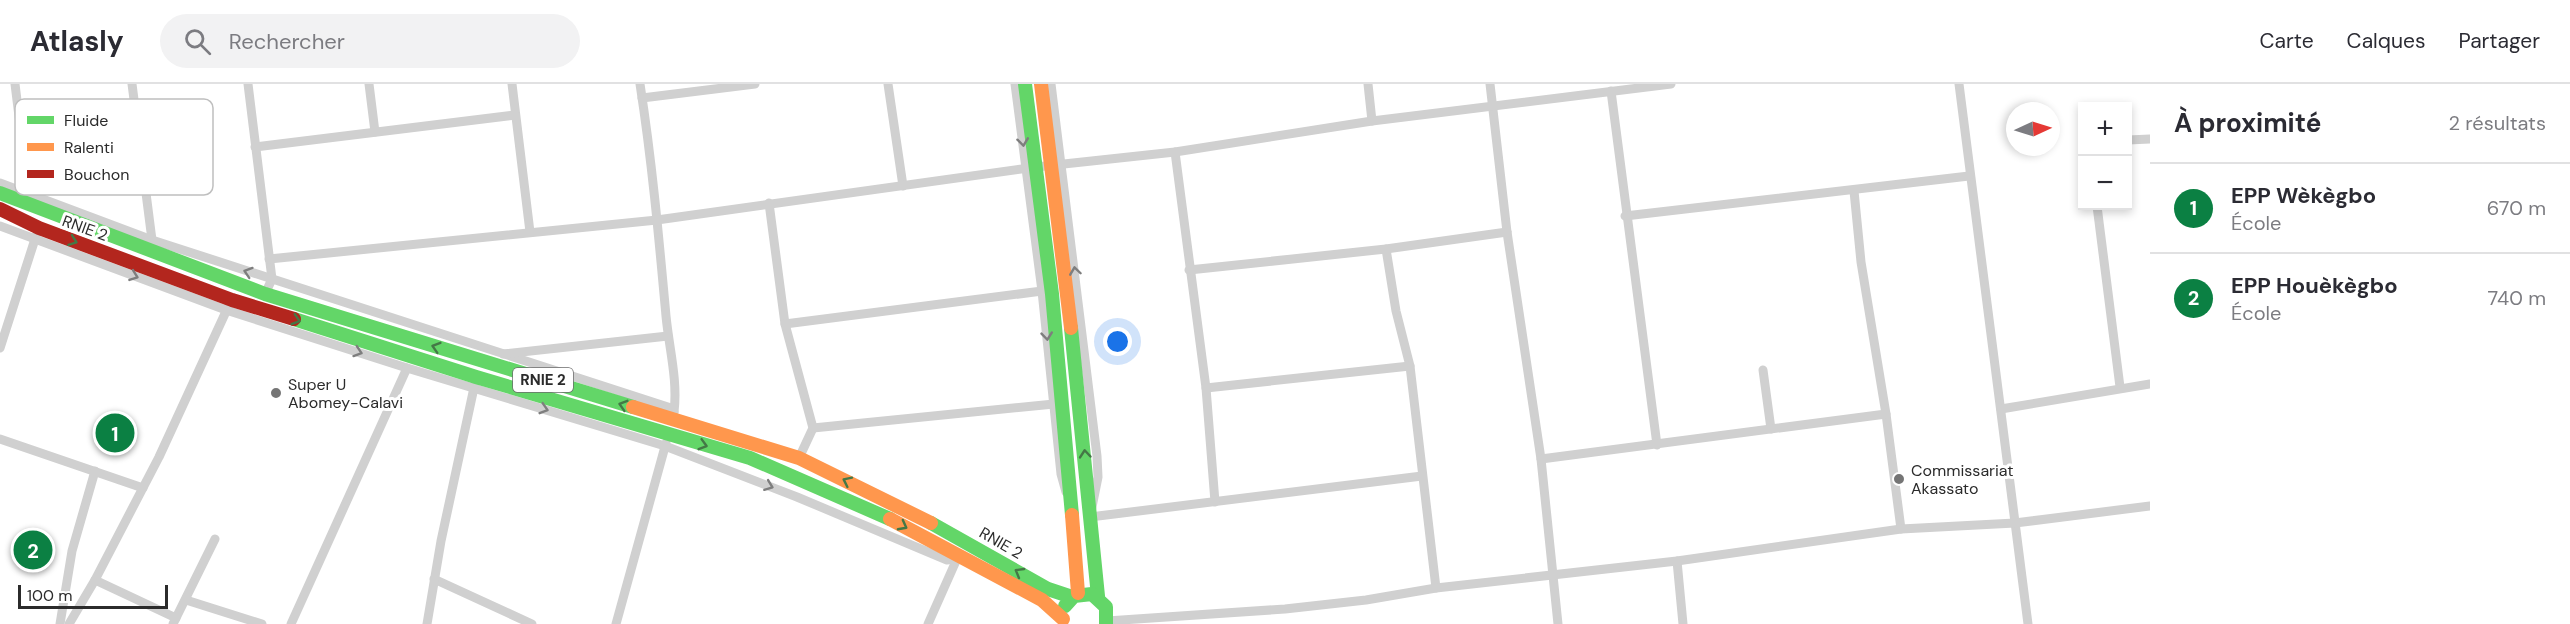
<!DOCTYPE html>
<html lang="fr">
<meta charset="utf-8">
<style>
:root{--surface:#fff;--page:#f2f2f3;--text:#2b2b33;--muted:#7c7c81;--line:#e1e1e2;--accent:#0b8043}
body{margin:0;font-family:"DM Sans",sans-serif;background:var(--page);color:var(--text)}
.controls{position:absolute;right:18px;top:18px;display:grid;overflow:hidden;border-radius:0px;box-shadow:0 3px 9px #0003}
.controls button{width:54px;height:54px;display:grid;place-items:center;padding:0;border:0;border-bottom:2px solid var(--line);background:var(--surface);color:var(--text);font:30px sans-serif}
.compass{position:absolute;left:2006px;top:18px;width:54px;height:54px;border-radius:50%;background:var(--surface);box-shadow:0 3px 9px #0003;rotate:86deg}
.scale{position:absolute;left:18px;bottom:15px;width:150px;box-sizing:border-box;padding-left:6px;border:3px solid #2b2b2b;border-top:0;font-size:16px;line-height:21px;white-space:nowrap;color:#2b2b2b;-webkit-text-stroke:4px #fff;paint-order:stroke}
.you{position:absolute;left:1118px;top:258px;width:21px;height:21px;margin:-15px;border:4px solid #fff;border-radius:50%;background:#1a73e8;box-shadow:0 0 0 9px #1a73e833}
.badge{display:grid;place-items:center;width:39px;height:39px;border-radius:50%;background:var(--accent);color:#fff;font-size:20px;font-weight:700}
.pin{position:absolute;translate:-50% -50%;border:3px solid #fff;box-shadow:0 2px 6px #0006}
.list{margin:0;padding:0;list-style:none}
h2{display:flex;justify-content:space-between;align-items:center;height:78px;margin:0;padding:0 24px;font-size:26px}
h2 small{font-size:20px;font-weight:400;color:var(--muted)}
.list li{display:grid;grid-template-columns:39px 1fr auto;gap:18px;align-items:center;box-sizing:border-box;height:90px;padding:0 24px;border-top:2px solid var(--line)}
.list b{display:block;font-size:22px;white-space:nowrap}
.list p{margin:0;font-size:20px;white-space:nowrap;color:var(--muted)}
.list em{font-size:20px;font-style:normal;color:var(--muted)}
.icon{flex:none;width:33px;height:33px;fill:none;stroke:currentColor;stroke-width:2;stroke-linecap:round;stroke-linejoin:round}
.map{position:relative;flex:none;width:2150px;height:540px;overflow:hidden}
header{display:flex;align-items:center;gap:36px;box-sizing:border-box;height:84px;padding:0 30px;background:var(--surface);border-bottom:2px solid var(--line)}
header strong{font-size:28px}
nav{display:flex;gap:33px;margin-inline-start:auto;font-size:21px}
.search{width:420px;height:54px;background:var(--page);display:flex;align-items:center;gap:15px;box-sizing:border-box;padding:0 21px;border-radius:33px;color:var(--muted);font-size:22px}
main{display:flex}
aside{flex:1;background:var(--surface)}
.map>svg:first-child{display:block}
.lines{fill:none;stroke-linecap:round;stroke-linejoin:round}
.street{stroke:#d0d0d0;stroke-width:9}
.fast{stroke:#63d668;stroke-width:14}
.slow{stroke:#ff974d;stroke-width:14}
.jam{stroke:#b3261e;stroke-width:14}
.oneway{stroke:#7e7e7e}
.oneway2{stroke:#447846}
.poi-dot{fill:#757575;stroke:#fff;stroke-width:2}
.labels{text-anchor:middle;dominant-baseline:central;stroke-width:6;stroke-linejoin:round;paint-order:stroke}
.shield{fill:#fff;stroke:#6b6b6b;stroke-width:1.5}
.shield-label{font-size:15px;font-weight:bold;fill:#2b2b2b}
.street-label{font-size:16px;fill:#2b2b2b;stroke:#fff}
.poi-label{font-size:16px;fill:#2b2b2b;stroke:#fff;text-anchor:start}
.key{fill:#fff;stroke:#bfbfbf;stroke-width:1.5}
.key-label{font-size:16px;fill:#2b2b2b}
</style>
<header>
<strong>Atlasly</strong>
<div class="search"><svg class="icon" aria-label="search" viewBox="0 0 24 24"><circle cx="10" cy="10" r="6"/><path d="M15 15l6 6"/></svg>Rechercher</div>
<nav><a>Carte</a><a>Calques</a><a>Partager</a></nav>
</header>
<main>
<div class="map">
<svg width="2150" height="540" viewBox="0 0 2150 540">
<rect width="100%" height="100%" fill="#fff"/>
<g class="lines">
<g class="street">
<path d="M15 0 29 114"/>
<path d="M132 0 152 156"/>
<path d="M248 0 272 195 265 210"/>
<path d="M369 0 375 48"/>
<path d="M512 0 530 148"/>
<path d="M640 0C652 77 659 155 666 232 669 264 678 296 674 328"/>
<path d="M888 0 903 102"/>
<path d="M1015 0 1042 207 1061 390 1066 408"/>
<path d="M1051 0 1097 372 1098 393 1090 433 1422 392"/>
<path d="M1368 0 1372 37"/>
<path d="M1490 0 1507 148 1541 375 1558 540"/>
<path d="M1959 0 2028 540"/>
<path d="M1611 7 1657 361"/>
<path d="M642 14 755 0"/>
<path d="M2128 56 2150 55"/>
<path d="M255 63 515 31"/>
<path d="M1175 68 1206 304 1215 418"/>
<path d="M0 99 152 156 671 324 674 328 672 336"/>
<path d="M1854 107 1861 178 1886 330 1901 445"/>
<path d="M769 119 785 240 813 344 799 374"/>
<path d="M2097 122 2120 303"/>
<path d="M1625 132 1969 92"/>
<path d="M0 142 226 226 407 284 665 362 797 413 947 476 962 474"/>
<path d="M1386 165 1396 227 1410 282 1436 504"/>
<path d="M269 175 657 136 1036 83 1175 68 1372 37 1671 0"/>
<path d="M1189 186 1386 165 1507 148"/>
<path d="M785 240 1042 207"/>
<path d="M0 264 36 152"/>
<path d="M503 270 668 252"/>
<path d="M1763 286 1771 345"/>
<path d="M1206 304 1410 282"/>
<path d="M2001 325 2150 300"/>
<path d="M813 344 1054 320"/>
<path d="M0 355 143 404"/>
<path d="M1541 375 1886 330"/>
<path d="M1677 477 1683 540"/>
<path d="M434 495 532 540"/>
<path d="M95 496 176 534"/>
<path d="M186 516 262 540"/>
<path d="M1107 537 1285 525 1366 516 1436 504 1677 477 1901 445 2015 439 2150 422"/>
<path d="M60 540 72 467 95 387"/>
<path d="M69 540 95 496 159 373 229 221"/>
<path d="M173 540 215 455"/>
<path d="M291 540 407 284"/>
<path d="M427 540 441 457 475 299"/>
<path d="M616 540 666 359"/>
<path d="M928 540 956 477"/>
</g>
<g class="fast">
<path d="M1025 0 1052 210 1072 431"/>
<path d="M0 109 265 210 633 323"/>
<path d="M294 235 476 293 750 374 890 435"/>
<path d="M1071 244 1098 512"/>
<path d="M931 439 1048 505 1072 513"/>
<path d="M1065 522 1074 512 1092 510 1106 523V540"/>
</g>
<g class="slow">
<path d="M1041 0 1071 244"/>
<path d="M633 323 799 374 931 439"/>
<path d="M1072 431 1078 509"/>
<path d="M890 435 1042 516 1063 535"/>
</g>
<path class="jam" d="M0 125 39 144 232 216 294 235"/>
</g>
<defs><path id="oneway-chevron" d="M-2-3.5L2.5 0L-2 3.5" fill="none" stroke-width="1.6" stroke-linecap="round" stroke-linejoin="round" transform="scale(1.5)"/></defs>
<g class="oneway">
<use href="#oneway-chevron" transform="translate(1023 58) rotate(83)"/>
<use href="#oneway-chevron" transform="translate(1075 187) rotate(-98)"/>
<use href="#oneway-chevron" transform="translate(248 188) rotate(-162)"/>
<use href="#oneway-chevron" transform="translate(134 192) rotate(20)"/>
<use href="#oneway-chevron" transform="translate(1047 252) rotate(84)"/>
<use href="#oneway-chevron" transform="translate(358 268) rotate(18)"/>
<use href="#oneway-chevron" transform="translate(544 325) rotate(17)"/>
<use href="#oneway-chevron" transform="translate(769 402) rotate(21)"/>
</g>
<g class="oneway2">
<use href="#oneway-chevron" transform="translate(73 157) rotate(20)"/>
<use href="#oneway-chevron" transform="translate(296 236) rotate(18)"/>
<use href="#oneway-chevron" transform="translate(436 263) rotate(-163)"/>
<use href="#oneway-chevron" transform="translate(623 321) rotate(-163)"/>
<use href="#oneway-chevron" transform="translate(703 361) rotate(16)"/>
<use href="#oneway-chevron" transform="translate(1085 370) rotate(-95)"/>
<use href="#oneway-chevron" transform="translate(847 397) rotate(-154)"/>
<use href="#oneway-chevron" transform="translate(903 442) rotate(28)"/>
<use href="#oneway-chevron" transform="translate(1019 488) rotate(-150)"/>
</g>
<g class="poi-dot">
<circle cx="276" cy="309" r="6"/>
<circle cx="1899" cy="395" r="6"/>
</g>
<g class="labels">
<rect class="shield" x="513" y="284" width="60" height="24" rx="4.5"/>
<g class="shield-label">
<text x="543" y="296">RNIE 2</text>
</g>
<g class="street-label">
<text transform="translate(85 144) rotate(20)">RNIE 2</text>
<text transform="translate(1001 459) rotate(30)">RNIE 2</text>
</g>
<g class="poi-label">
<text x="288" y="300">Super U<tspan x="288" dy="18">Abomey-Calavi</tspan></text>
<text x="1911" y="386">Commissariat<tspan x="1911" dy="18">Akassato</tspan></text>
</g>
</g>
<rect x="15" y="15" width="198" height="96" rx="9" class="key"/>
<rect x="27" y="32" width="27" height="8" fill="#63d668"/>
<rect x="27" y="59" width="27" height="8" fill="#ff974d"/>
<rect x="27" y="86" width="27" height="8" fill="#b3261e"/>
<g class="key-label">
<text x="64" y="42">Fluide</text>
<text x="64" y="69">Ralenti</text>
<text x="64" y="96">Bouchon</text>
</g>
</svg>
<div class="controls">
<button>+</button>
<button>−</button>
</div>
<svg class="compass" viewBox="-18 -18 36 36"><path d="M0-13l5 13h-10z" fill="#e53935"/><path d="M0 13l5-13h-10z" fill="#7c7c81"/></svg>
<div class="scale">100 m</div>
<div class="you"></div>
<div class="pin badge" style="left:115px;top:349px">1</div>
<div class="pin badge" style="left:33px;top:466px">2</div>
</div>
<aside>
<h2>À proximité<small>2 résultats</small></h2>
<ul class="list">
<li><span class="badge">1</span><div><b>EPP Wèkègbo</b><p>École</p></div><em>670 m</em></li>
<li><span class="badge">2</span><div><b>EPP Houèkègbo</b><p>École</p></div><em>740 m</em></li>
</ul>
</aside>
</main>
